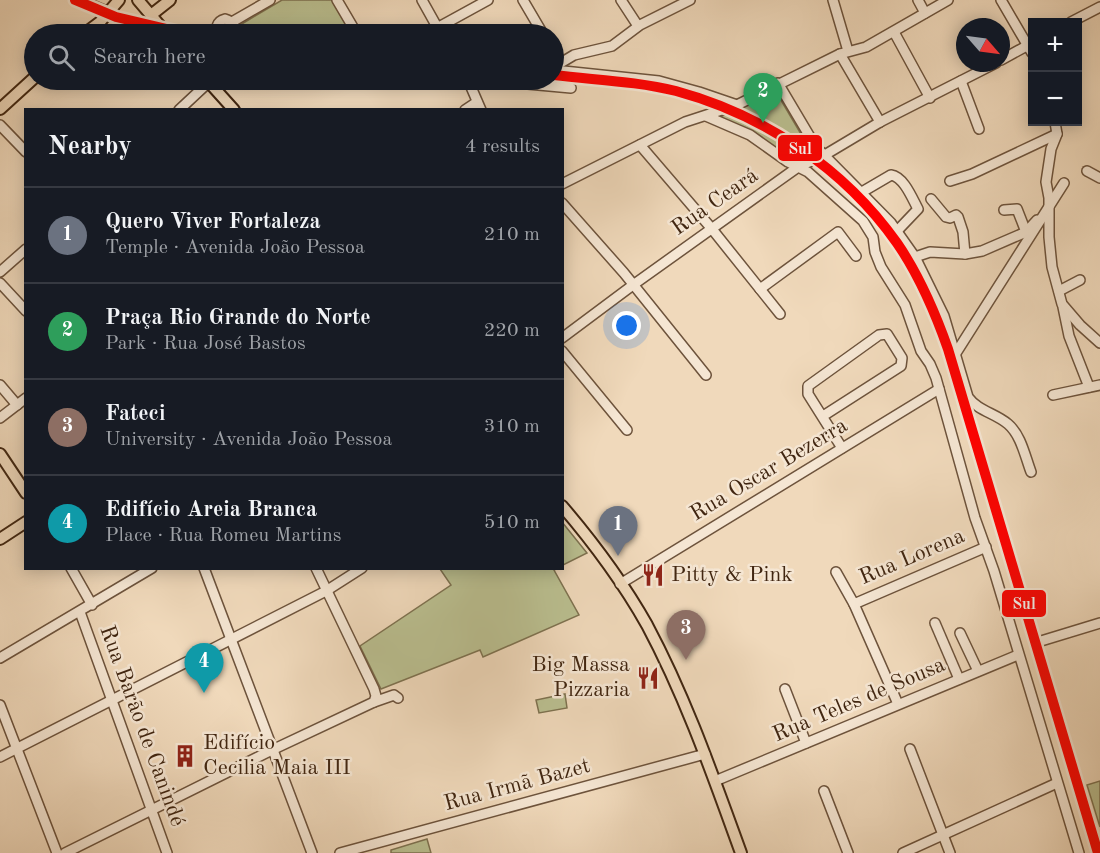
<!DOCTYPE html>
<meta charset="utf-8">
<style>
:root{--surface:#171b24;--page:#242831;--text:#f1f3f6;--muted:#9ea1a6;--line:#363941;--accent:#0f766e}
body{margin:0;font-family:"Old Standard TT",serif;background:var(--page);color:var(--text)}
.controls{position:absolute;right:18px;top:18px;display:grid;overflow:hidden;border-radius:0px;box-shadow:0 3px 15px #0003}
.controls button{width:54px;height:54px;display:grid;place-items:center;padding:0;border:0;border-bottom:2px solid var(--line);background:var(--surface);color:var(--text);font:30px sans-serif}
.compass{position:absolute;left:956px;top:18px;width:54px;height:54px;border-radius:50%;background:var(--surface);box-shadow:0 3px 15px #0003;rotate:118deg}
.you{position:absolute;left:627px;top:326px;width:21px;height:21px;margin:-15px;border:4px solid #fff;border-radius:50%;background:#1a73e8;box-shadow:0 0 0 9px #1a73e833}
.badge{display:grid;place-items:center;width:39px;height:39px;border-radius:50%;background:var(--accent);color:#fff;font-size:20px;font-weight:700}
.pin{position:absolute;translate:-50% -50px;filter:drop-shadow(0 2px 3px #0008)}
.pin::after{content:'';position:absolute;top:32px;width:21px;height:18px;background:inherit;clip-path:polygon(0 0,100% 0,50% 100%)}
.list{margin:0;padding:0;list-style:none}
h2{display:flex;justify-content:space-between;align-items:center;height:78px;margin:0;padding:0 24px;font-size:26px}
h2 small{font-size:20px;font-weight:400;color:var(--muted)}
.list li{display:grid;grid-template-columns:39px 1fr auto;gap:18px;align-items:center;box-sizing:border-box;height:96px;padding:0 24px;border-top:2px solid var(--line)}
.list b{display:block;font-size:22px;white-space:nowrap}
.list p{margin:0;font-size:20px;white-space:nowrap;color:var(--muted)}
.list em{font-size:20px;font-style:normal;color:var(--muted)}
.icon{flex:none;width:33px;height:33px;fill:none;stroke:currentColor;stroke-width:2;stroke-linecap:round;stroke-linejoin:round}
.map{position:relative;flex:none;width:1100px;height:853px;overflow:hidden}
.search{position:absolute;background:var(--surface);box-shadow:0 3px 15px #0003;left:24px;top:24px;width:540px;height:66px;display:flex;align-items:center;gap:15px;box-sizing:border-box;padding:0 21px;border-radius:33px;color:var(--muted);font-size:22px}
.panel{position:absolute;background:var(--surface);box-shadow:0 3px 15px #0003;left:24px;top:108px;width:540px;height:462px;border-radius:0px}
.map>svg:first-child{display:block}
.green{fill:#babf90;stroke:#7e7250;stroke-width:1.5}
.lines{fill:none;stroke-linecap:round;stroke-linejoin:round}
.minor-casing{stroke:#6d533c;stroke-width:12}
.major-casing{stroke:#412611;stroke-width:14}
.minor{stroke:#f5e6d3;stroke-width:9}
.major{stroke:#f0d9bb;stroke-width:10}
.metro-1-casing{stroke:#f5e6d3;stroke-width:15}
.metro-1{stroke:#f00;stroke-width:10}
.labels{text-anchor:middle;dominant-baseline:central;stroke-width:5;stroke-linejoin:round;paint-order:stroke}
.street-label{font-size:22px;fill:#412611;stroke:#f5e6d3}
.poi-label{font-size:22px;fill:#412611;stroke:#f5e6d3;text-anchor:start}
.line-badge{stroke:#f5e6d3;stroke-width:2}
.badge-label{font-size:16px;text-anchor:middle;font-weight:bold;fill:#fff}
</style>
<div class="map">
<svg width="1100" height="853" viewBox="0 0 1100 853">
<rect width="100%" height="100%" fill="#f0d9bb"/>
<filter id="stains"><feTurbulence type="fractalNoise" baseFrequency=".00333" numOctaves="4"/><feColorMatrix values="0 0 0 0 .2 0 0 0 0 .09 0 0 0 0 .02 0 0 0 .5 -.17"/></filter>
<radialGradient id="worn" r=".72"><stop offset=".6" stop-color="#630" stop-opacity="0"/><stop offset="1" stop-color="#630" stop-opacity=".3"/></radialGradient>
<g class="green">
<path d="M282 0H332L355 34 241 33 240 25Z"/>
<path d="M775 90 811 151 794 161 720 117Z"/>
<path d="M562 522 587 553 563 565H562Z"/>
<path d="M440 569H556L554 570 579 615 483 657 480 650 381 689 360 646 451 585Z"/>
<path d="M565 694 567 708 539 713 536 700Z"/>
<path d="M1100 781V827L1087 785Z"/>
<path d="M427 839 431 853H391V850Z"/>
</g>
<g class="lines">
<g class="minor-casing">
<g id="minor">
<path d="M80 0 109 12"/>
<path d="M337 0 357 34"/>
<path d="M422 0 441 34"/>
<path d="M523 0 543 34"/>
<path d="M621 0 638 26"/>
<path d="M833 0 848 51"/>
<path d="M918 0 925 13"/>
<path d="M1001 0 1032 53"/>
<path d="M232 22 270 0"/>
<path d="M1071 22 1100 7"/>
<path d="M437 28 488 0"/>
<path d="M894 32 930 98"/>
<path d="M221 34C214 29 217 21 225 19 232 21 235 25 232 32L229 34"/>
<path d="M840 54 880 122"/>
<path d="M1001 60 1032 43"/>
<path d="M559 64 574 55 612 46 640 25 690 0"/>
<path d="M554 70 659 81 699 92 737 105"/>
<path d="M468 80 481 110"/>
<path d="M482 80 571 88"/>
<path d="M961 81 979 129"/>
<path d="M778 83 816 147 891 223 915 257 944 316 968 397C978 411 995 413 1008 424 1021 435 1025 456 1031 472"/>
<path d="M179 110 210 81"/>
<path d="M465 110 477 102"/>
<path d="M706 116 750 135 788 162 808 172 863 221 873 237 875 252 881 267 905 305 921 351 930 364 936 378 975 518 994 571 1079 853"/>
<path d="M1055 122 1057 134 1051 149 1046 182 1049 198V237L1052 267 1062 304 1080 325 1100 343"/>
<path d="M0 125 26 152"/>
<path d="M640 145 712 229 780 314"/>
<path d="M1087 171 1100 178"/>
<path d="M950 181 972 174 1057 134"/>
<path d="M562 184 685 122 737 105 840 54 866 47 948 0"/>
<path d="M862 192 891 175C904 177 912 198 918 209L897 231"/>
<path d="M931 199 946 217 950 218 956 215 958 217 963 232 965 254"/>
<path d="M562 203 624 273 706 375"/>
<path d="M1004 210 1017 209 1026 232"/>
<path d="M915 257 930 252 965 254 982 251 1026 232 1037 220"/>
<path d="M0 272 26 249"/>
<path d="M0 283 26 311"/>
<path d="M760 289 838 232 856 256"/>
<path d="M1059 291 1080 280"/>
<path d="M1063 307 1069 336 1089 387"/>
<path d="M562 338 633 285 798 167 823 156 880 122 996 63"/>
<path d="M562 351 627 430"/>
<path d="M956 353 1064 183"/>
<path d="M0 385 17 405"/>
<path d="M1053 395 1100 385"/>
<path d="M823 416 901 366 902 358 887 334 879 335 808 386V394L842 448"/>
<path d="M0 418 26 398"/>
<path d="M71 568 92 605"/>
<path d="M204 568 312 853"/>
<path d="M836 572 854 604 898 704"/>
<path d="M620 584 939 389"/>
<path d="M854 604 986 547"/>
<path d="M80 612 167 853"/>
<path d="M935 623 959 679"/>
<path d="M960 633 978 671"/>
<path d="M1041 641 1100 623"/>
<path d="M0 658 152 568"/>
<path d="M785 689 806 743"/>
<path d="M374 702 394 695 398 698"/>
<path d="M0 705 57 853"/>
<path d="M910 749 950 853"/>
<path d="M0 757 326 591 362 568"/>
<path d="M715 781 1018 655"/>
<path d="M824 791 848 853"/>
<path d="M65 853 272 750 374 702 376 696 374 689 316 568"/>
<path d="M340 853 705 754"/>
<path d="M903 853 1057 783"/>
</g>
</g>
<g class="major-casing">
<g id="major">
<path d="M138 0 167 34"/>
<path d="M151 15 170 0"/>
<path d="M84 34 100 22 119 0"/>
<path d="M207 80 234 110"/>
<path d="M0 109 34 78"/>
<path d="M0 454 26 493"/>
<path d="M562 506C592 541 625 586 647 625 686 698 713 776 741 853"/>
<path d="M0 539 26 522"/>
</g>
</g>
<use href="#minor" class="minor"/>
<use href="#major" class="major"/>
<g class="metro-1-casing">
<g id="metro-1">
<path d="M75 0 116 17 188 34"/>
<path d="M554 75C594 80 636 81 676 91 764 115 844 168 897 243 919 275 935 312 948 349L1098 853"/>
</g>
</g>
<use href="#metro-1" class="metro-1"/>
</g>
<defs>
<g id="restaurant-bare" transform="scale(1.8)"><path d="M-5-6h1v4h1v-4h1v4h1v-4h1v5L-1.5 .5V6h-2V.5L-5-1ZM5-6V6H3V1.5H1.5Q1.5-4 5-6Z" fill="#8f2418" stroke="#f5e6d3" stroke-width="2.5" paint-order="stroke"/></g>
<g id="building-bare" transform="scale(1.8)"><path d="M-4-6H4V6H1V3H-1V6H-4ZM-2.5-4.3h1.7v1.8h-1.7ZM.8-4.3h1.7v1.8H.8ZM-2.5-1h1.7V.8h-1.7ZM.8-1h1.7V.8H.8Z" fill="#8f2418" stroke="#f5e6d3" stroke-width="2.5" paint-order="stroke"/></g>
</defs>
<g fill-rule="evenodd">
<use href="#restaurant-bare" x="653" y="575"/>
<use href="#restaurant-bare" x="648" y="678"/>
<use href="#building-bare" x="185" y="756"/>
</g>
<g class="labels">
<g class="street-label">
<text transform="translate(715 202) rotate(-35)">Rua Ceará</text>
<text transform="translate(769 470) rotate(-31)">Rua Oscar Bezerra</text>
<text transform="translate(912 557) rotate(-23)">Rua Lorena</text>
<text transform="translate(859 700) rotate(-23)">Rua Teles de Sousa</text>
<text transform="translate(142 726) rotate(70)">Rua Barão de Canindé</text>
<text transform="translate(517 785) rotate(-15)">Rua Irmã Bazet</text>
</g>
<g class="poi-label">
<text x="671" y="575">Pitty &amp; Pink</text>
<text x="630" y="665" text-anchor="end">Big Massa<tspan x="630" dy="25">Pizzaria</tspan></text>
<text x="203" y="743">Edifício<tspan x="203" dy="25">Cecilia Maia III</tspan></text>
</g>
</g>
<g class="line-badge">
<rect x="777" y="134" width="46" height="28" rx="6" fill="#f00"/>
<rect x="1001" y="589" width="46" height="29" rx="6" fill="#f00"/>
</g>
<g class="badge-label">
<text x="800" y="154">Sul</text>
<text x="1024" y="609">Sul</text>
</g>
<rect width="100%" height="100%" filter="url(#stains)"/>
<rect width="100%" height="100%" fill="url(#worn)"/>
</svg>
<div class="controls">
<button>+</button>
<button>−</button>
</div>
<svg class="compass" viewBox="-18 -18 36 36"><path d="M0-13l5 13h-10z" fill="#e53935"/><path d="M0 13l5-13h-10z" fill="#9ea1a6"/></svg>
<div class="you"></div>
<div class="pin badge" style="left:618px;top:556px;background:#6b7280">1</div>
<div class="pin badge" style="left:763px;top:123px;background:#2e9e5b">2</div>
<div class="pin badge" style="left:686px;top:660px;background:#8d6e63">3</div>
<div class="pin badge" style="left:204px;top:693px;background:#0f9aa8">4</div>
<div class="search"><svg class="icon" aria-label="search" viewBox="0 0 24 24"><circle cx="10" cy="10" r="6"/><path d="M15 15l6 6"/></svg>Search here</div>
<section class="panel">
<h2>Nearby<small>4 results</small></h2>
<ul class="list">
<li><span class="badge" style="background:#6b7280">1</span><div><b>Quero Viver Fortaleza</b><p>Temple · Avenida João Pessoa</p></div><em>210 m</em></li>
<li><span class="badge" style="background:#2e9e5b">2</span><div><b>Praça Rio Grande do Norte</b><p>Park · Rua José Bastos</p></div><em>220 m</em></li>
<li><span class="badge" style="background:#8d6e63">3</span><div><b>Fateci</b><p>University · Avenida João Pessoa</p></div><em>310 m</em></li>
<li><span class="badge" style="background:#0f9aa8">4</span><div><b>Edifício Areia Branca</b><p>Place · Rua Romeu Martins</p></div><em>510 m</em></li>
</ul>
</section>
</div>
